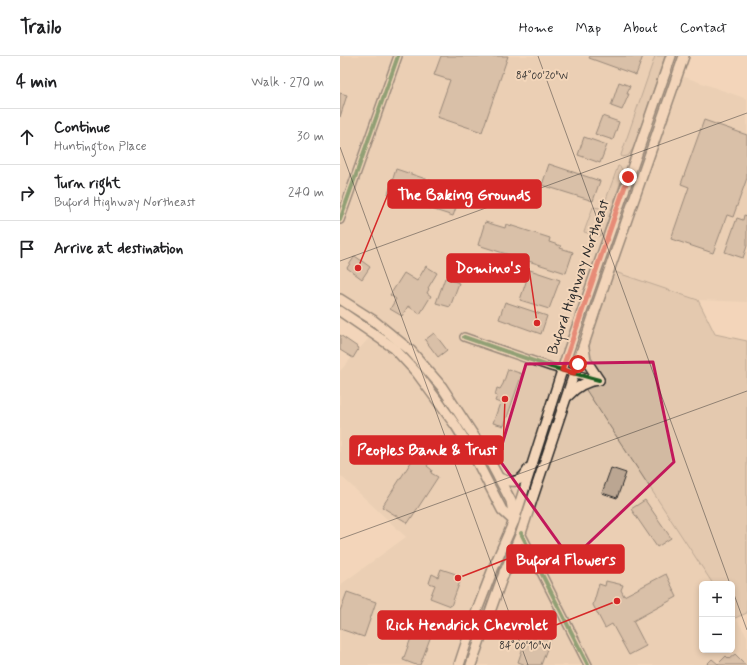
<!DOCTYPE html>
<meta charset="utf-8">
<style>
:root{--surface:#fff;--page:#f6f6f6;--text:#202124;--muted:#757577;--line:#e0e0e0}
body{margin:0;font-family:Mynerve,sans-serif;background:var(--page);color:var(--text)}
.controls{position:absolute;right:12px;bottom:12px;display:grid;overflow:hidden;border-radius:6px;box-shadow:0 2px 6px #0003}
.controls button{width:36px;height:36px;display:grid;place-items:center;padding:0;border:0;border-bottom:1px solid var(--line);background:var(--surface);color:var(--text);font:20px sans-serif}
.stop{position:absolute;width:12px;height:12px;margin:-9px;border:3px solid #d93025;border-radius:50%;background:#fff}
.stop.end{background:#d93025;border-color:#fff;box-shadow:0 1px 4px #0008}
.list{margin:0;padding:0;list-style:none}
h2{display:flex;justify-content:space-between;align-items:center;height:52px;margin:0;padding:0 16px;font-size:17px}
h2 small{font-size:13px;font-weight:400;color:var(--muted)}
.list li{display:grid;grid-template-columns:26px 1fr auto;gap:12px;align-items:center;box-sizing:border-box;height:56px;padding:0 16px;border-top:1px solid var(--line)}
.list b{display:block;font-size:15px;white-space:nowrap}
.list p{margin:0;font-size:13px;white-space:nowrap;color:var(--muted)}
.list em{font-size:13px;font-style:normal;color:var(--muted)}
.icon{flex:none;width:22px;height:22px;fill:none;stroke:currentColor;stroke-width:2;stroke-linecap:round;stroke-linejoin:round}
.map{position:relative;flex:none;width:407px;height:609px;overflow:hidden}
header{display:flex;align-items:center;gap:24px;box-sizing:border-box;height:56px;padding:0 20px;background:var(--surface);border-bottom:1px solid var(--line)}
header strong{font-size:19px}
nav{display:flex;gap:22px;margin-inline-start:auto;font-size:14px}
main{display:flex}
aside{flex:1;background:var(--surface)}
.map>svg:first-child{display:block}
.built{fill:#e2c8ae}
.green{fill:#d2baa2;stroke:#7e7266}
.building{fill:#bba692;stroke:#2b2b2b}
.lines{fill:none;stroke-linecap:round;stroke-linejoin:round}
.minor-casing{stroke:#2b2b2b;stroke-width:10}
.major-casing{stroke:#2b2b2b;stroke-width:12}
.minor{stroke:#f3d6ba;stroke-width:7}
.major{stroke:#f3d6ba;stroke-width:9}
.cycleway-casing{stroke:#f3d6ba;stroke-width:6}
.cycleway{stroke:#1b5e20;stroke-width:4}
.route{stroke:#d93025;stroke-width:5}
.marked{fill:none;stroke:#c2185b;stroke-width:3;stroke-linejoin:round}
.ticks{fill:none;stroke:#2b2b2b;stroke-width:1;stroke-opacity:0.45}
.labels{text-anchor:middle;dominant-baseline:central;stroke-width:4;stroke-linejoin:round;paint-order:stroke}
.street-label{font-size:15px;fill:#2b2b2b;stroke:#f3d6ba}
.ticks-label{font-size:10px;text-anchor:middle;fill:#2b2b2b;stroke:#f3d6ba;stroke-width:4;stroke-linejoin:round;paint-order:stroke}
.leader{fill:none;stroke:#d62828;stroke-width:1.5}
.callout-dot{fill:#d62828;stroke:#f3d6ba;stroke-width:1.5}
.callout{fill:#d62828;stroke:#d62828;stroke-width:1.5}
.callout-label{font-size:16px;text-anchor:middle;font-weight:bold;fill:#fff}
</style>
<header>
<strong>Trailo</strong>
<nav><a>Home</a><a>Map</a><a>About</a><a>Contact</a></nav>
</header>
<main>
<aside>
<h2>4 min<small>Walk · 270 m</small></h2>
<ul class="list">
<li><svg class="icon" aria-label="ahead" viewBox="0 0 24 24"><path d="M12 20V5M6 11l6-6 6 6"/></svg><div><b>Continue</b><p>Huntington Place</p></div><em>30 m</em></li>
<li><svg class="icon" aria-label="right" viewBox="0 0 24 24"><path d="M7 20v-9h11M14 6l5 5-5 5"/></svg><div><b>Turn right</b><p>Buford Highway Northeast</p></div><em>240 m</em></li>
<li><svg class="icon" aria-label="arrive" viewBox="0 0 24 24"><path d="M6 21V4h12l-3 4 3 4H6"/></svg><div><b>Arrive at destination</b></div></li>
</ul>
</aside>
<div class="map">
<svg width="407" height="609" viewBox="0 0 407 609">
<rect width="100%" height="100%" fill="#f3d6ba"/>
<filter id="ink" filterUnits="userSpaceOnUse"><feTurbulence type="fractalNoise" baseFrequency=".025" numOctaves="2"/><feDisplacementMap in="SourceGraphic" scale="8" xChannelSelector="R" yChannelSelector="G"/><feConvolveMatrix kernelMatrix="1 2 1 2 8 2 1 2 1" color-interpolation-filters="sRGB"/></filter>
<g filter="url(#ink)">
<path class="built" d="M0 0H341L336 18 407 43V246L358 244 269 214 353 495 373 528H362V594H392V557L407 580V609H0V529L66 481 0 419V315L36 274 0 244Z"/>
<g class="green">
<path d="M315 0H325L294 91 288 100 282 101 281 99Z"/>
<path d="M332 12 334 13 330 28 260 229 258 228 261 216Z"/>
<path d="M278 110C282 111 283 115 283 119L263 178 259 180 244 176 253 151 260 152 264 149Z"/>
<path d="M269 214 358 244 375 278 407 285V557L395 562 392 557V528H373L233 314Z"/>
</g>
<g class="building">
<path d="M101 0H168L142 76 97 61 110 24 94 19Z"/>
<path d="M250 0H303L296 19 249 2Z"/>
<path d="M279 26 290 30 287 38H289L282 54 271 50Z"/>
<path d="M0 37 7 39 0 61Z"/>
<path d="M262 60 279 66 273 84 255 78Z"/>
<path d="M364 64 407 79V122L393 161 387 159 373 197 331 183 349 131 341 128Z"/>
<path d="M244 81 267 89 260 107 238 99Z"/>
<path d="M209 108 260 125 253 145 202 129Z"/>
<path d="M56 113 122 135 113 160 79 149 78 150 71 148 72 146 48 138Z"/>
<path d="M404 159 407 160V190L403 202 385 196 397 162 403 164Z"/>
<path d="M145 166 165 172 166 168 210 182 209 186 221 190 220 192 233 196 226 217 138 189Z"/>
<path d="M15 200 30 211 22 223 7 212Z"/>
<path d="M86 210 97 217 88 232 89 233 87 237 91 240 80 258 68 250 62 260 50 253 56 243 50 239 64 217 77 225Z"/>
<path d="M190 214 220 224 209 253 180 244Z"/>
<path d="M105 222 119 227 110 251 96 247Z"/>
<path d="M165 246 207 260 201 278 159 263Z"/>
<path d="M94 277 107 294 98 301 85 284Z"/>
<path d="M0 279 19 292 13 302 0 294Z"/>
<path d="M168 313 182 318 164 370 153 367 160 347 155 345 157 340 155 339 157 332 160 333 163 328Z"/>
<path d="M73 382H102L101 405H90L87 410 92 414 91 417 98 421 68 467 42 451 73 403Z"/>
<path d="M271 412 286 417 277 442 262 437Z"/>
<path d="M305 444 331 482 317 491 291 453Z"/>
<path d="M101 513 122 520 111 550 90 542 95 529 89 527 92 518 98 521Z"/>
<path d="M326 518 337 541 293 565 306 590 289 599 272 568 265 572 253 549 259 528 265 530 266 525 283 529 281 534 284 540Z"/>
<path d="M7 536 36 546 24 581 0 573V555Z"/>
<path d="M75 571 92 577 80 609H76L63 604Z"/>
<path d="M189 574 211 582 201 609H186L178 606Z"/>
<path d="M395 598 406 609H366L372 603 378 608 386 600 389 603Z"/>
</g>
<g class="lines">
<g class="minor-casing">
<g id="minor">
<path d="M0 164 58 0"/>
<path d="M124 281 211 311 257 324"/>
<path d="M181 477 248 609"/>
</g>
</g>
<g class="major-casing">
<g id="major">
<path d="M0 243 33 264 71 295 102 331 147 400 171 445 174 463"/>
<path d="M0 255 54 292 77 317 116 370 132 396 162 454 174 465"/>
<path d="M244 292 246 304 259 324"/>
<path d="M228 340C237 330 246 325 259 324"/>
<path d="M159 422C173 428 181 427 189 412"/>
<path d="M164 516C177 506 182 506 198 510"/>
<path d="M119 609 136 557 153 513 174 465 226 302 331 0"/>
<path d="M131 609 161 525 181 477 256 252 344 0"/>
</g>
</g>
<use href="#minor" class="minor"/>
<use href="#major" class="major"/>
<g class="cycleway-casing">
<g id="cycleway">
<path d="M0 164 58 0"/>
<path d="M124 281 211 311 259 324"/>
<path d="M181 477 248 609"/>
</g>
</g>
<use href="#cycleway" class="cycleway"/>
</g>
</g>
<g class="lines" filter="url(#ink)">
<path class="route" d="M238 308 234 317 222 314 288 121"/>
</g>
<path d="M0 0H407V609H0ZM313 306 334 406 231 504 158 402 186 308Z" fill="#f3d6ba" fill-opacity=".55" fill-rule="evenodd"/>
<path class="marked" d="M313 306 334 406 231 504 158 402 186 308Z"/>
<path class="ticks" d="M198 0 390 528M0 91 188 609M0 205 407 57M0 483 407 335M392 533 407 574"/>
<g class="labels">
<g class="street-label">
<text transform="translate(239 221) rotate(-71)">Buford Highway Northeast</text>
</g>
</g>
<g class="ticks-label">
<text x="202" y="23">84°00'20"W</text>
<text x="185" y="593">84°00'10"W</text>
</g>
<path class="leader" d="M18 212L48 138M197 267L189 212M165 343L163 394M118 522L167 503M277 545L216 569"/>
<g class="callout-dot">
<circle cx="18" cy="212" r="4"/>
<circle cx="197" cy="267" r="4"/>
<circle cx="165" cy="343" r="4"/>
<circle cx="118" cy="522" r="4"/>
<circle cx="277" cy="545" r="4"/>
</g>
<g class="callout">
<rect x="48" y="124" width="153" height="28" rx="4"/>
<rect x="107" y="198" width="82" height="28" rx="4"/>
<rect x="10" y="380" width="153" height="28" rx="4"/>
<rect x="167" y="489" width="117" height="28" rx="4"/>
<rect x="38" y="555" width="178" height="28" rx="4"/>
</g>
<g class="callout-label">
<text x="124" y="144">The Baking Grounds</text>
<text x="148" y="217">Domino's</text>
<text x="87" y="399">Peoples Bank &amp; Trust</text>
<text x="226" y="509">Buford Flowers</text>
<text x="127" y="574">Rick Hendrick Chevrolet</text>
</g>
</svg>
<div class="controls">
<button>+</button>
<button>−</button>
</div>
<div class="stop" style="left:238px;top:308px"></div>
<div class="stop end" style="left:288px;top:121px"></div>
</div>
</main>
